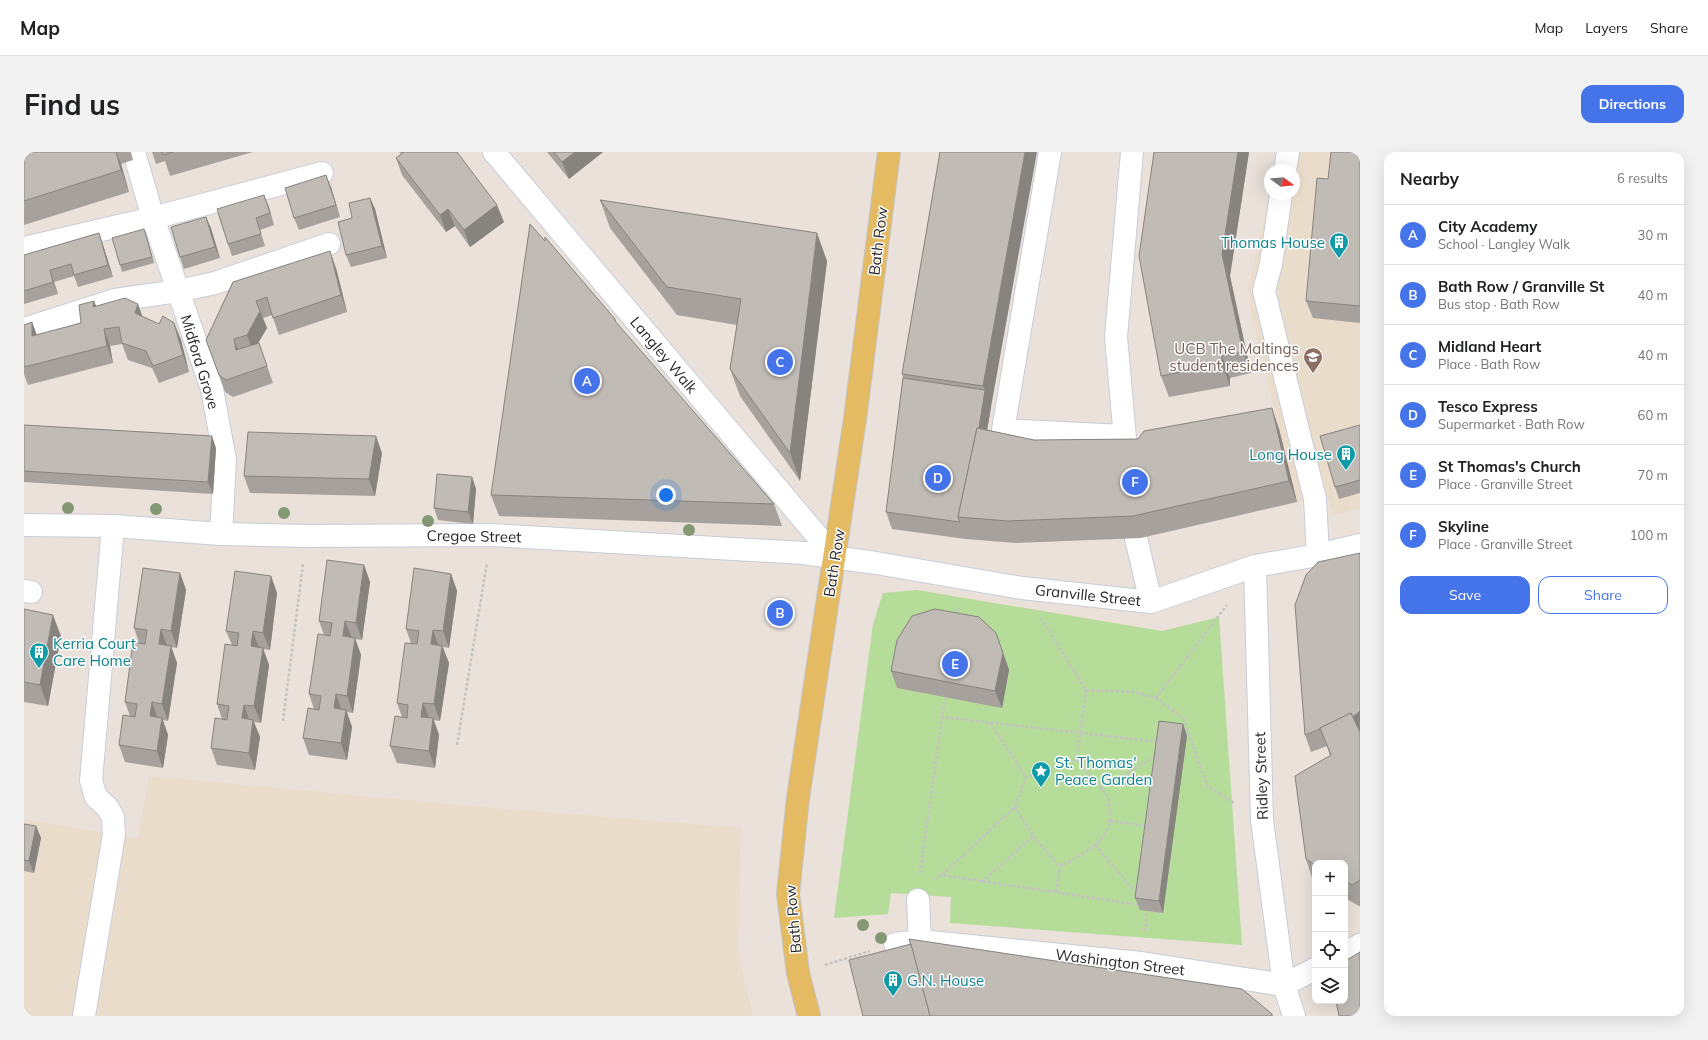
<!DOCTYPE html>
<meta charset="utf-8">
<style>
:root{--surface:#fff;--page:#f2f2f2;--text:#202124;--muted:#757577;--line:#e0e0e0;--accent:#4573ea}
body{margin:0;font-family:Mulish,sans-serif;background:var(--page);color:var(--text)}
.controls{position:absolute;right:12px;bottom:12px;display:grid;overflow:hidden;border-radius:8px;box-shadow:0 4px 16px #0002}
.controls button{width:36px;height:36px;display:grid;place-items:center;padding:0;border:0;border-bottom:1px solid var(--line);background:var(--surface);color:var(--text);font:20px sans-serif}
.compass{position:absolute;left:1240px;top:12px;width:36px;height:36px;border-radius:50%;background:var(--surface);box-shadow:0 4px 16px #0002;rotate:105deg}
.you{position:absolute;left:642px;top:343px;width:14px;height:14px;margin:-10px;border:3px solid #fff;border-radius:50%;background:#1a73e8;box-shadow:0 0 0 6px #1a73e833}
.badge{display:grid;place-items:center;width:26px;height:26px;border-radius:50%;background:var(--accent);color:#fff;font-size:13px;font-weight:700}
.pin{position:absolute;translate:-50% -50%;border:2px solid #fff;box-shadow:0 1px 4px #0006}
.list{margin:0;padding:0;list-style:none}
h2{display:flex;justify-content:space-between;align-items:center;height:52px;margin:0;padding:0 16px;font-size:17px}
h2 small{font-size:13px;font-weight:400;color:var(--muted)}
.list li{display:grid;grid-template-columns:26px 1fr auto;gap:12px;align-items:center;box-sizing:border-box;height:60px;padding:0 16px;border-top:1px solid var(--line)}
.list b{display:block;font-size:15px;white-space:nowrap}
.list p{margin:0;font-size:13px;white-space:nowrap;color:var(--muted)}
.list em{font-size:13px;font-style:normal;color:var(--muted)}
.actions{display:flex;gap:8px;padding:12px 16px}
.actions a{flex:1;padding:9px 0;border:1px solid var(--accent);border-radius:12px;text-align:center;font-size:14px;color:var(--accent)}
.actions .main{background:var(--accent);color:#fff}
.icon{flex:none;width:22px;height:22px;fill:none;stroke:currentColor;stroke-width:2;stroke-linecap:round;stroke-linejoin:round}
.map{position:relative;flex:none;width:1336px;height:864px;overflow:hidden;border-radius:12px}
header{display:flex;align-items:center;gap:24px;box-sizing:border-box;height:56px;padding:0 20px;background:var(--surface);border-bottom:1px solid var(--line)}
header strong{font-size:19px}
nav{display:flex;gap:22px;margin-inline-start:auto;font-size:14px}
.intro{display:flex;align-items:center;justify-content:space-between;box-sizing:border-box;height:96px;padding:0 24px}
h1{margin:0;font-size:28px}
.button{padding:10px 18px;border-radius:12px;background:var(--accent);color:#fff;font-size:14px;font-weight:700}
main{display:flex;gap:24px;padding:0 24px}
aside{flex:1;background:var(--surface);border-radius:12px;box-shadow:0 4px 16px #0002}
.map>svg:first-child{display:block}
.education{fill:#eadcca}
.green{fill:#b6dc9a}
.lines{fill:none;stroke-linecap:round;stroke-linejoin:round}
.minor-casing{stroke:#c8cdd8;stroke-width:24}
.major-casing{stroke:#c3c3c3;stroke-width:24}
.path{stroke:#c3c3c3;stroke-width:2.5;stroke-dasharray:3 2;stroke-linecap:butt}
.minor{stroke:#fff;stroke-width:22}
.major{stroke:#e4ba63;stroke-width:22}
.tree{fill:#849873}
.wall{fill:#a6a19d}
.shaded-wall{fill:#87837f}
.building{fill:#c1bbb6;stroke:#87837f}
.labels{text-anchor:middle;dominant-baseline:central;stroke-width:3;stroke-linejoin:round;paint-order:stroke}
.street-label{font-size:15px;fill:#272727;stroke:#fff}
.culture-label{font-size:15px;fill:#0d838f;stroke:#fff;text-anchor:start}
.education-label{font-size:15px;fill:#785e54;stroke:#fff;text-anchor:end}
</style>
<header>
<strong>Map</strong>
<nav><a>Map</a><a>Layers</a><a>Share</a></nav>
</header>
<div class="intro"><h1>Find us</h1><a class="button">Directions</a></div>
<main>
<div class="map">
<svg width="1336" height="864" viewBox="0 0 1336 864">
<rect width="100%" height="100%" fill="#e9e1da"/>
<g class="education">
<path d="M1256 0H1336V356L1310 363 1303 344 1273 350 1228 166 1224 136 1246 42H1270V18Z"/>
<path d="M125 624 434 653 717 676 714 800 729 864H0V667L114 687Z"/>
</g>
<path class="green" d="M893 438 1138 479 1195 465 1218 793 926 771 927 745 867 741 864 762 810 766 849 472 859 441Z"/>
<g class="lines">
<g class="minor-casing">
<g id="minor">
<path d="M110 0 129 66 188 237 201 308 197 382"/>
<path d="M470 0 811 405"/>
<path d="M1026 0 979 278 1100 284"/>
<path d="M1261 18 1264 0"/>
<path d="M1257 42 1247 112 1240 139 1291 347 1294 403"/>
<path d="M0 96 129 66 298 21"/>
<path d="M0 177 91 148 154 139 191 131 305 92"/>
<path d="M1102 298 1092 185 1108 0"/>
<path d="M0 373 89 374 197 382 283 384 468 383 780 401 852 411 998 436 1127 450 1231 414 1294 403 1336 393"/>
<path d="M1112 386 1127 450"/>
<path d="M1231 414 1238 668 1260 833 1270 864"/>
<path d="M0 439 7 440"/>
<path d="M894 748 896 789"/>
<path d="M871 792 896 789 1117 811 1260 833 1291 817"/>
<path d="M1321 801 1336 793"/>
<path d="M60 864 90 682 89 665 83 655 72 645 67 629 89 374"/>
</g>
</g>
<g class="major-casing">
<path id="major" d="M785 864 774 821 764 742 774 646 831 267 865 0"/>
</g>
<g class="path">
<path d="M933 464 935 453"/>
<path d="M1017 466 1062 538 1109 540 1132 546 1160 567 1183 634 1210 651"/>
<path d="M1132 546 1203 453"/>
<path d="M917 565 1135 590"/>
<path d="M259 569 279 412"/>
<path d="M966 571 1002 625"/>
<path d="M433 593 463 411"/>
<path d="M1076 637 1133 603"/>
<path d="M991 655 1009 684 1036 715"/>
<path d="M1086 669 1124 674"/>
<path d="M1071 693 1114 743"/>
<path d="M896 721 921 545"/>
<path d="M918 723 991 655 1002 625 1053 607"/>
<path d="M911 728 918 723 1116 753"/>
<path d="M958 730 1009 684"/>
<path d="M1032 740 1036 715C1057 702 1088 690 1086 661 1085 657 1086 650 1084 646 1075 632 1062 621 1053 607L1062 538"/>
<path d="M1121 779 1123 759"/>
<path d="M801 813 846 799"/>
</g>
<use href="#minor" class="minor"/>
<use href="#major" class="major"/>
</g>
<g class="tree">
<circle cx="44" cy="356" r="6"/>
<circle cx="132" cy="357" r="6"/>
<circle cx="260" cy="361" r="6"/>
<circle cx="404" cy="369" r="6"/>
<circle cx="665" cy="378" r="6"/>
<circle cx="839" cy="773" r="6"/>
<circle cx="857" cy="786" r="6"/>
</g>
<g class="wall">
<path d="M0 0H107L109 8 97 12 105 40 0 73Z"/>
<path d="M128 0H229L146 24 141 9 132 12Z"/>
<path d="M375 0H433L480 70 446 95 431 74 422 80 378 23 372 6 377 2Z"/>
<path d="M523 0H579L545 27Z"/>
<path d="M916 0 967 255 963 278 1010 288 1114 287 1255 277 1273 350 1117 386 992 391 942 387 868 377 862 360 879 226 878 222Z"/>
<path d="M1130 0H1225L1206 124 1227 221 1206 226V234L1145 245 1137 224Z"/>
<path d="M1336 0V171L1289 166 1282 149 1304 27Z"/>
<path d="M307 35 316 65 275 78 270 66Z"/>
<path d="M240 43 250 73 236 78 241 94 208 104 204 92Z"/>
<path d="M346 46 351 57 363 106 327 115 322 103Z"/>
<path d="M576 48 803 109 776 329 716 244 706 217 713 173 653 163 586 76Z"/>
<path d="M182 65 196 106 160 117 156 105Z"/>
<path d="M75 81 79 93 89 125 54 135 50 124 30 130 34 142 0 152V103Z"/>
<path d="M122 83 130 111 98 120 96 113Z"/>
<path d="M312 116 323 160 255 183 248 163 239 166 243 176 234 191H235L249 231 209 245 201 240 182 188 209 130Z"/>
<path d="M70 149 72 154 114 152 118 165 135 172 150 171 157 188 165 220 135 231 128 216 104 208 98 192 86 194 89 211 4 233 0 222V173L8 170 13 183 57 171Z"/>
<path d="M591 167 593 172 750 352 758 374 475 364 467 343Z"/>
<path d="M0 273 192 296 189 342 0 330Z"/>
<path d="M1336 273V341L1315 347 1311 335Z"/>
<path d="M358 301 351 344 226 341 220 324Z"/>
<path d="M448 325 452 337 449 372 414 368 410 356Z"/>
<path d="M1336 401V754H1335L1321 746V711H1291V730L1289 729 1282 707 1306 604 1303 594 1287 600 1281 583Z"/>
<path d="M340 413 346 430 338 488 331 487 337 503 329 561 323 560 328 575 323 608 285 603 279 586 290 557 285 542 300 483 295 469Z"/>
<path d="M156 421 162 438 153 496 147 495 153 511 144 569 139 568 144 583 139 616 101 610 95 593 106 564 101 550 115 491 110 476Z"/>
<path d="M427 422 433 439 425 496 419 495 425 511 416 569 410 568 415 583 411 616 373 611 366 594 378 565 373 551 387 491 382 477Z"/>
<path d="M247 424 253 441 246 498 239 497 245 513 237 571 230 570 236 585 231 618 193 613 187 596 198 567 193 552 208 493 202 479Z"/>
<path d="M0 457 37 484 24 554 0 550Z"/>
<path d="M972 481 985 518 978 556 873 536 867 519Z"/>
<path d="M1159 572 1163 584 1139 761 1116 758 1111 746Z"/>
<path d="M0 672 12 674 17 686 10 721 0 719Z"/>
</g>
<g class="shaded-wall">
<path d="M92 0 97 12 105 40 97 18Z"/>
<path d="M551 0H579L545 27 538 10Z"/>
<path d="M1001 0H1013L967 255 960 297 936 366 961 238 959 234Z"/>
<path d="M1214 0H1225L1206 124 1227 221 1219 200 1198 102Z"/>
<path d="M302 23 307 35 316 65Z"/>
<path d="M240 43 245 55 250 73Z"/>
<path d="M346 46 351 57 363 106 358 94Z"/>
<path d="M473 53 480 70 446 95 440 78Z"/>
<path d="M424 57 431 74 422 80 416 63Z"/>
<path d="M182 65 187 76 196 106 191 95Z"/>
<path d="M120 77 122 83 130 111 128 105Z"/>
<path d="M75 81 79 93 89 125 84 113Z"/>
<path d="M793 81 803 109 776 329 766 301Z"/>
<path d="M306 99 312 116 323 160 317 143Z"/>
<path d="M26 118 34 142 29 130Z"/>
<path d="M70 149 77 166 69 155Z"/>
<path d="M114 152 120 169 111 161Z"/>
<path d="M236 159 243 176 229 200 223 183Z"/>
<path d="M8 170 14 187 8 184Z"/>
<path d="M150 171 157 188 165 220 159 203Z"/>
<path d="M80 177 86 194 89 211 83 194Z"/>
<path d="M210 187 216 204 212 198Z"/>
<path d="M1198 204 1206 226V234L1198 212Z"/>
<path d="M1248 256 1255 277 1273 350 1265 329Z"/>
<path d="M188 284 192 296 189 342 184 330Z"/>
<path d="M352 284 358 301 351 344 345 327Z"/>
<path d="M448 325 452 337 449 372 444 360Z"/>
<path d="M340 413 346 430 338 488 332 471Z"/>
<path d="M156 421 162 438 153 496 147 479Z"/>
<path d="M427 422 433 439 425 496 419 479Z"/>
<path d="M247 424 253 441 246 498 239 481Z"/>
<path d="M29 463 37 484 24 554 16 533Z"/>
<path d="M321 469 328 486 319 484Z"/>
<path d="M137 477 143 494 135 492Z"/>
<path d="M409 478 415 495 407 492Z"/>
<path d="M229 479 235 496 227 494Z"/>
<path d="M972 481 985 518 978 556 971 539Z"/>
<path d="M331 486 337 503 329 561 323 544Z"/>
<path d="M147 494 153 511 144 569 138 552Z"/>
<path d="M418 494 425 511 416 569 410 552Z"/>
<path d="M239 496 245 513 237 571 230 554Z"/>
<path d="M312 542 318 559 310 556Z"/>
<path d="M128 550 134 567 126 564Z"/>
<path d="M399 551 406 568 397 565Z"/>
<path d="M220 553 226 570 218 566Z"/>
<path d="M322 558 328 575 323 608 317 591Z"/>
<path d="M1336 559V581L1328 565Z"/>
<path d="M138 566 144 583 139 616 133 599Z"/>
<path d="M409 566 415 583 411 616 405 599Z"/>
<path d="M229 568 236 585 231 618 225 601Z"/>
<path d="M1159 572 1163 584 1139 761 1135 749Z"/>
<path d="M12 674 17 686 10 721 5 709Z"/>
</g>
<g class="building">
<path d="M0 0H92L97 18 0 49Z"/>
<path d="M138 0H149L139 3Z"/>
<path d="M380 0H433L473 53 440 78 424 57 416 63 372 6Z"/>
<path d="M530 0H551L538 10Z"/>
<path d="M916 0H1001L959 234 878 222Z"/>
<path d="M1130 0H1214L1198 102 1219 200 1198 204V212L1137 224 1115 104Z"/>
<path d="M1307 0H1336V154L1282 149 1293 26 1304 27Z"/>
<path d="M302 23 312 53 270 66 261 36Z"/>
<path d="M240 43 246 61 232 66 237 82 204 92 193 57Z"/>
<path d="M346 46 358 94 322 103 314 70 328 66 325 51Z"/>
<path d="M576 48 793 81 766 301 706 217 717 147 643 135Z"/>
<path d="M182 65 191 95 156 105 147 75Z"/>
<path d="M506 72 521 89V85L591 167V169L750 352 467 343Z"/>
<path d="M120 77 128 105 96 113 88 86Z"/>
<path d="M75 81 84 113 50 123 47 112 26 118 29 130 0 139V103Z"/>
<path d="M306 99 317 143 249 166 243 145 232 149 236 159 223 183 210 187 212 198 235 191 243 214 202 228 195 223 182 188 209 130Z"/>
<path d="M101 146 114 152 111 161 135 172 139 164 150 171 159 203 129 214 122 199 98 191 95 175 80 177 83 194 0 215V173L8 170V184L57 171 55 153 70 149 69 155Z"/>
<path d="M879 226 961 238 955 276H953L934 365 936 370 862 360Z"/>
<path d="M1248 256 1265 329 1109 364 984 369 934 365 953 276 1010 288 1114 287 1120 279Z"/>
<path d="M0 273 188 284 184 330 0 319Z"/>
<path d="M1336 273V328L1311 335 1296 284Z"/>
<path d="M224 280 352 284 345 327 220 324Z"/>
<path d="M413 322 448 325 444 360 410 356Z"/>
<path d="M1336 401V559L1329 565 1327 561 1296 576V577L1281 583 1271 453 1282 423 1294 410Z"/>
<path d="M303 408 340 413 332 471 321 469 319 484 331 486 323 544 312 542 310 556 322 558 317 591 279 586 284 556 295 558 297 544 285 542 294 482 306 484 308 471 295 469Z"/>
<path d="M119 416 156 421 147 479 137 477 135 492 147 494 138 552 128 550 126 564 138 566 133 599 95 593 99 563 111 565 113 552 101 550 109 490 121 492 123 478 110 476Z"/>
<path d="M390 416 427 422 419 479 409 478 407 492 418 494 410 552 399 551 397 565 409 566 405 599 366 594 371 564 383 566 384 553 373 551 381 491 393 492 395 479 382 477Z"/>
<path d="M211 419 247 424 239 481 229 479 227 494 239 496 230 554 220 553 218 566 229 568 225 601 187 596 191 566 203 568 205 554 193 552 201 492 213 494 215 481 202 479Z"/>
<path d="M0 457 29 463 16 533 0 530Z"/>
<path d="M911 457 955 465 972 481 979 501 971 539 867 519 873 488 888 464Z"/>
<path d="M1327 561 1336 580V728L1328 733 1321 729V711H1291V713L1282 707 1271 624 1307 603 1296 576Z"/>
<path d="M1135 569 1159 572 1135 749 1111 746Z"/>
<path d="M0 672 12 674 5 709 0 708Z"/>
<path d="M885 787 1218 837 1248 862V864H906Z"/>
<path d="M887 792 906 864H839L825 808Z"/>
<path d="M1336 800V864H1315L1312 849H1321V809Z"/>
</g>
<defs>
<g id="building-pin" transform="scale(1)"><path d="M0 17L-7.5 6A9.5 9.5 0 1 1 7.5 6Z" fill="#0f9aa8" stroke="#fff"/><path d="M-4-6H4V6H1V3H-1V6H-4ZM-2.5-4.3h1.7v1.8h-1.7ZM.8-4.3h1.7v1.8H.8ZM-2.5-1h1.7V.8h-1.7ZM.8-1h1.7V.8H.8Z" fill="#fff"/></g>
<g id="university-pin" transform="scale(1)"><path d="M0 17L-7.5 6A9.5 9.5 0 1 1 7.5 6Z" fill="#8d6e63" stroke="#fff"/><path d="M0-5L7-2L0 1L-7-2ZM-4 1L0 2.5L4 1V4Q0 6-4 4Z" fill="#fff"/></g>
<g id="sight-pin" transform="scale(1)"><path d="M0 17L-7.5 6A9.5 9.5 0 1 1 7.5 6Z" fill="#0f9aa8" stroke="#fff"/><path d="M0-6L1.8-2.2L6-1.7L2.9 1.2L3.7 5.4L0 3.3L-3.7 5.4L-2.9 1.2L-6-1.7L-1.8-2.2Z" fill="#fff"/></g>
</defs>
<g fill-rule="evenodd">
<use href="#building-pin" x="1315" y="90"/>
<use href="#university-pin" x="1289" y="205"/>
<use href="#building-pin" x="1322" y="302"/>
<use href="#building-pin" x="15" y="500"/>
<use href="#sight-pin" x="1017" y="619"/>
<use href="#building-pin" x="869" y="828"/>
</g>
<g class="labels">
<g class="street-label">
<text transform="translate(854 89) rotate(-83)">Bath Row</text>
<text transform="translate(640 203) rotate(50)">Langley Walk</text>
<text transform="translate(176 210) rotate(73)">Midford Grove</text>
<text transform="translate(450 384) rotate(1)">Cregoe Street</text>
<text transform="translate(810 411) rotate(-81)">Bath Row</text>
<text transform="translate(1064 443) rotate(6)">Granville Street</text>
<text transform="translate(1237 624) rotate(-92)">Ridley Street</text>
<text transform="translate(769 767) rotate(-95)">Bath Row</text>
<text transform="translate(1096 810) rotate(7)">Washington Street</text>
</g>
<g class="culture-label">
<text x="1301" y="90" text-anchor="end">Thomas House</text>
<text x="1308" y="302" text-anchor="end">Long House</text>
<text x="29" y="491">Kerria Court<tspan x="29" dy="17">Care Home</tspan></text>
<text x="1031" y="610">St. Thomas'<tspan x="1031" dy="17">Peace Garden</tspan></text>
<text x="883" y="828">G.N. House</text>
</g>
<g class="education-label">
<text x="1275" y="196">UCB The Maltings<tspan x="1275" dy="17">student residences</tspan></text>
</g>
</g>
</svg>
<div class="controls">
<button>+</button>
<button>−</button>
<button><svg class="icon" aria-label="locate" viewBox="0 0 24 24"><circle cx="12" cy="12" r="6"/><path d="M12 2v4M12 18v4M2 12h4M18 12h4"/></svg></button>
<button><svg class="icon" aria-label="layers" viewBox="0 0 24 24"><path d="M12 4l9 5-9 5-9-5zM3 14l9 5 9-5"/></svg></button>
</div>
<svg class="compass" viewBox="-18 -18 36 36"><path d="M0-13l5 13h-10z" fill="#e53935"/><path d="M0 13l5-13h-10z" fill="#757577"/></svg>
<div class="you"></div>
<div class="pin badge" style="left:563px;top:229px">A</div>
<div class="pin badge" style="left:756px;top:461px">B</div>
<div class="pin badge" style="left:756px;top:210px">C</div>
<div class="pin badge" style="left:914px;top:326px">D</div>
<div class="pin badge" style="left:931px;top:512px">E</div>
<div class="pin badge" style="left:1111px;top:330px">F</div>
</div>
<aside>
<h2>Nearby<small>6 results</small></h2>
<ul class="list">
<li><span class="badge">A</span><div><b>City Academy</b><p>School · Langley Walk</p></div><em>30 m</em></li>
<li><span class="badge">B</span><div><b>Bath Row / Granville St</b><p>Bus stop · Bath Row</p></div><em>40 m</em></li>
<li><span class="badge">C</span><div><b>Midland Heart</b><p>Place · Bath Row</p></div><em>40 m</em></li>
<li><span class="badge">D</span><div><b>Tesco Express</b><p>Supermarket · Bath Row</p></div><em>60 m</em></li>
<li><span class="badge">E</span><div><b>St Thomas's Church</b><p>Place · Granville Street</p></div><em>70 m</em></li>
<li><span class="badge">F</span><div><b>Skyline</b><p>Place · Granville Street</p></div><em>100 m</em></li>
</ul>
<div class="actions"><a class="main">Save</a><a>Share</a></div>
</aside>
</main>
